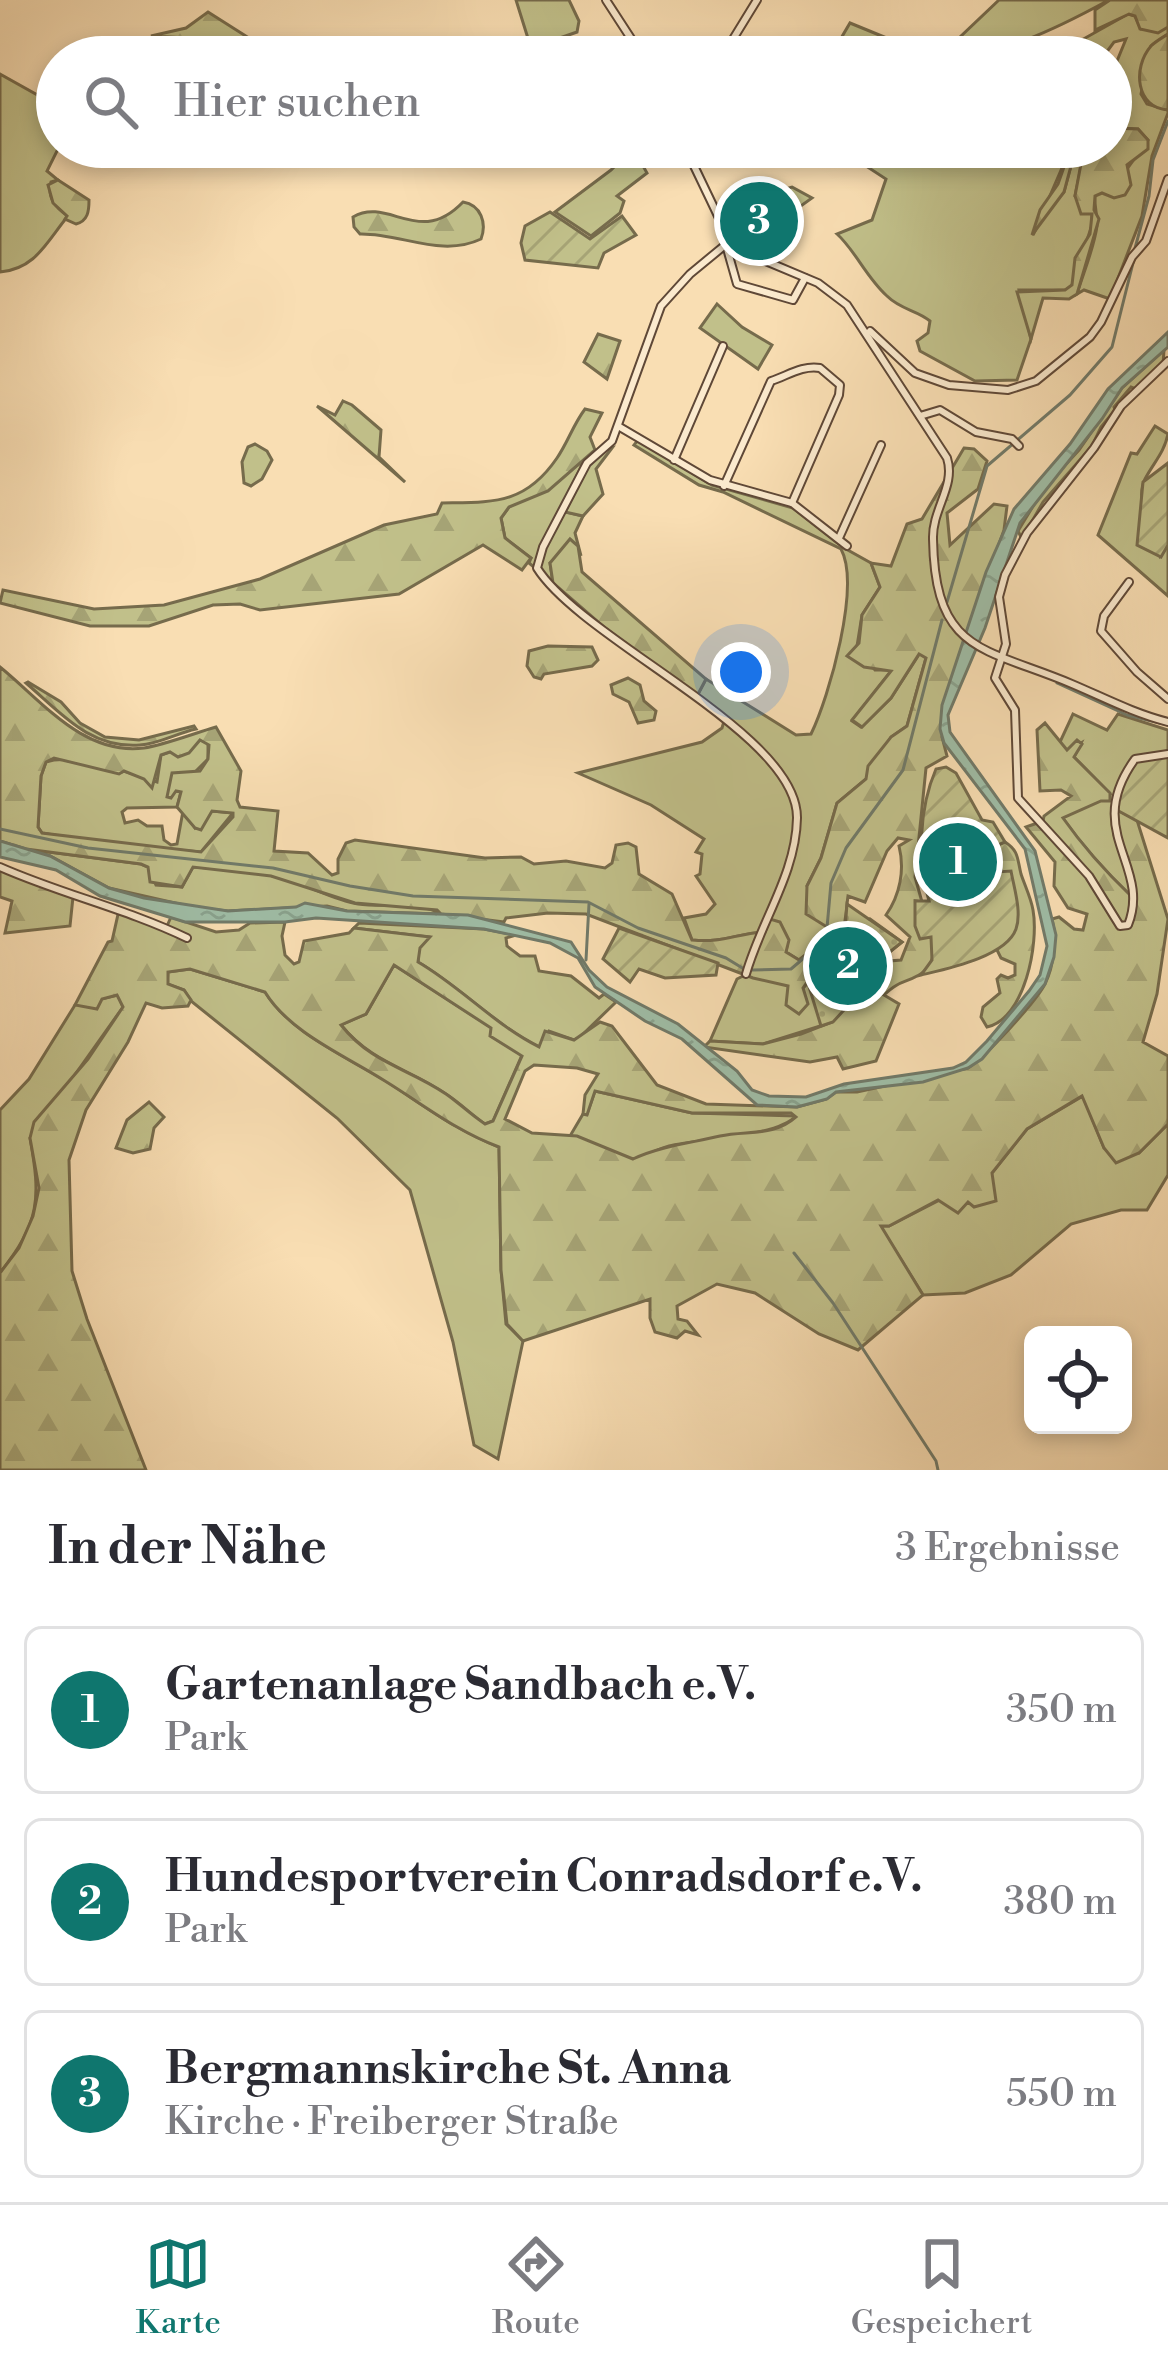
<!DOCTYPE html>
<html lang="de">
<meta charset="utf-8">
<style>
:root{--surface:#fff;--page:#f2f2f3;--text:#2b2b33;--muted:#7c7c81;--line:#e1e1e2;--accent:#0f766e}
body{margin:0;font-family:"Libre Bodoni",serif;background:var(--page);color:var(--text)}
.controls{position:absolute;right:36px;bottom:36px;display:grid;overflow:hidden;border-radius:18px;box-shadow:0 6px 18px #0003}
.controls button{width:108px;height:108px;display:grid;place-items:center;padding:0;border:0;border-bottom:3px solid var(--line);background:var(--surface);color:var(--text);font:60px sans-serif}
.you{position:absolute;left:741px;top:672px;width:42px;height:42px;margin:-30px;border:9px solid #fff;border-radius:50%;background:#1a73e8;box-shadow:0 0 0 18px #1a73e833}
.badge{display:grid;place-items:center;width:78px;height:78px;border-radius:50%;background:var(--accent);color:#fff;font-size:39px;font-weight:700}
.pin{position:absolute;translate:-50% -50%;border:6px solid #fff;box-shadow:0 3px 12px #0006}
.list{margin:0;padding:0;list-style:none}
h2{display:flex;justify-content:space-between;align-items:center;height:156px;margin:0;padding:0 48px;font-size:51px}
h2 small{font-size:39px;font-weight:400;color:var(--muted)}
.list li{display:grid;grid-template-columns:78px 1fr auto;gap:36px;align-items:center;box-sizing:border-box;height:168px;margin:0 24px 24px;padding:0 24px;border:3px solid var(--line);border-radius:18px}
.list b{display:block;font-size:45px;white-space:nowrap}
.list p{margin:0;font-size:39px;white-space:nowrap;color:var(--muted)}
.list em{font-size:39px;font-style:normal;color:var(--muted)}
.icon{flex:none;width:66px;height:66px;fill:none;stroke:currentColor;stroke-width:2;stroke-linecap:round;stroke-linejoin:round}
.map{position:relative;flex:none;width:1168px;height:1470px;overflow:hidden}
.search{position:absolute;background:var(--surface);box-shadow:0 6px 18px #0003;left:36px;right:36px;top:36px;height:132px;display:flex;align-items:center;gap:30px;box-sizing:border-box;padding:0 42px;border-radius:66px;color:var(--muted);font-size:45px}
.sheet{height:732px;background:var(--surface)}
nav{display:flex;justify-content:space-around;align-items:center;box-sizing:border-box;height:168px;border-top:3px solid var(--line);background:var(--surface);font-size:33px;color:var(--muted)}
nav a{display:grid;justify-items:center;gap:6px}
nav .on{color:var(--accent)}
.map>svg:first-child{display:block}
.grass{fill:#c1c08a;stroke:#766b4c;stroke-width:3}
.forest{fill:url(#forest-firs);stroke:#766b4c;stroke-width:3;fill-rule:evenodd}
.cemetery{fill:url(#cemetery-stones);stroke:#766b4c;stroke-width:3}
.park{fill:url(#park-dots);stroke:#766b4c;stroke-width:3}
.garden{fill:url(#garden-furrows);stroke:#766b4c;stroke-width:3}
.water{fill:url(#water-ripples);stroke:#717a69;stroke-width:3}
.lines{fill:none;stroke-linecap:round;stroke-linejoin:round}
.stream{stroke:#717a69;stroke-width:3}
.minor-casing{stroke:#5f4837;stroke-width:10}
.minor{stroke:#fbeace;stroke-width:6}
</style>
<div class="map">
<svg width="1168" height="1470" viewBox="0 0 1168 1470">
<defs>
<pattern id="forest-firs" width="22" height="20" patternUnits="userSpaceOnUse" patternTransform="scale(3)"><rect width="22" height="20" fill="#c1c08a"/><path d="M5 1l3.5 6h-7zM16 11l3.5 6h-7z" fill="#a6a476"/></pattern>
<pattern id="cemetery-stones" width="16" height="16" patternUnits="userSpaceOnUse" patternTransform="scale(3)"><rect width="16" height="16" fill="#c1c08a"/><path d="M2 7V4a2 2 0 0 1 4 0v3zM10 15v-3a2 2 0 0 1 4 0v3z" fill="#a6a476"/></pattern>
<pattern id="park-dots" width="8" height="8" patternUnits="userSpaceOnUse" patternTransform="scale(3)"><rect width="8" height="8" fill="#c1c08a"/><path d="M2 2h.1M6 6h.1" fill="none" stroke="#a6a476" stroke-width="1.8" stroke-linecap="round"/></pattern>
<pattern id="garden-furrows" width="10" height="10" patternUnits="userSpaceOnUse" patternTransform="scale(3)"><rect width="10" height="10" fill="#c1c08a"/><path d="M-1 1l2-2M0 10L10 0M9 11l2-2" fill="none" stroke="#a6a476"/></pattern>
<pattern id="water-ripples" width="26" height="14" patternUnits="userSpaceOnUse" patternTransform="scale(3)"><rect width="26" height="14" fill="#9fbda6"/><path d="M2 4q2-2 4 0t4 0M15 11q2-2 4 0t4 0" fill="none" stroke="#89a28e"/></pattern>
</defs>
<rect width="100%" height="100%" fill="#f9deb3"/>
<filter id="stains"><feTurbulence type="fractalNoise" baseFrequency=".00167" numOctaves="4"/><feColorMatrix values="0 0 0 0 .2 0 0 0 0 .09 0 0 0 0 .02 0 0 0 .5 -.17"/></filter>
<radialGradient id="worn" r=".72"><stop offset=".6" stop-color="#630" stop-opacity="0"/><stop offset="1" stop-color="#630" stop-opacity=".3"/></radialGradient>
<g class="grass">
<path d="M516 0H569L579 21 577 32 531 48Z"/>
<path d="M999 0H1109C1056 29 1000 57 939 57Z"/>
<path d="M1128 14 1135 16 1141 29 1168 27V34L1151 46 1141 94 1147 104 1168 110V113L1152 156 1142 216 1110 299 1084 290 1077 294C1084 271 1094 248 1097 226 1098 217 1094 206 1095 196L1127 169 1148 140 1138 129 1111 128 1117 61 1126 39 1114 42 1103 57H1040L1071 46Z"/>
<path d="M850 23 933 57H830Z"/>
<path d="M0 74 57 106 59 147 47 171 58 180 51 182C47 198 55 207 68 216 47 241 36 269 0 272Z"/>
<path d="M837 147H1071L1033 235 1042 217 1064 192 1075 150 1084 152 1075 196 1092 213V225L1072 285 1066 290H1019L1031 339 1017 380 975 381 920 351 917 341 928 333 930 321C917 310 901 310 887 296 866 277 855 250 837 234L872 220 886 179Z"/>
<path d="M633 148 647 173 617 196 624 201 620 213 591 236 555 212 611 170Z"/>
<path d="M717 304 742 327 772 345 758 369 700 328Z"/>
<path d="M1164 350 1163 365 1136 389 1131 387 1114 407 1115 410 1101 427 1092 446 1043 502 1022 539 1018 531 1044 488 1079 450 1122 388Z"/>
<path d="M1155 426 1168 434C1164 453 1154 462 1145 479 1134 501 1153 534 1160 556L1168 545V596L1098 535 1131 453 1137 454Z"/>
<path d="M638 440 712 485 793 508 846 549 871 563 880 587 862 615 857 646 875 670H892L852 721 861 727 891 698 920 653 926 658 907 726 891 737 866 779 837 803 821 858 807 886 828 927 817 946 799 960 786 952 788 940 770 919 765 932C735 934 724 943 692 940L684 918 706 914 715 904 696 876 700 874 702 854 696 852 704 839 651 805 578 773 702 742 722 728 725 718 697 696 706 679 796 735 811 734C829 697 861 586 841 549L723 492 699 485 634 445Z"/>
<path d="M255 444 267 451 272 460 262 479 251 486 244 483 242 462 248 447Z"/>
<path d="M584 461 564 502 566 512 583 516 575 533 581 556 578 546 550 563 553 583 529 563 531 558 505 538 501 518 509 507Z"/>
<path d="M1073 714 1107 730 1118 714 1168 730V758L1164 754 1142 756 1131 896C1106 872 1082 845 1062 817L1110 794 1074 757 1081 743 1067 751 1059 744Z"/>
<path d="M200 740 208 742V759L176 791 181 792 177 807 127 808 122 812 125 823 138 820 147 826H162L164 840 171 845 177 844 183 811 195 828 212 811 233 813 201 852 107 844 42 833 38 827 41 776 46 762C66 755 100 764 119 773L124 771 157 782 161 755Z"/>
<path d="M26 849 141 864 148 867 156 885 182 887 193 867C224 869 256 871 286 879 310 886 334 900 358 904 385 908 418 900 441 914L347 911 327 906 228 911 197 908 109 888 50 856Z"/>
<path d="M870 919 902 942 877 962 833 1022 763 1044 710 1041 737 979 745 975 803 988Z"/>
<path d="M359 923 484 929 516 935 506 938 507 946 520 956H535L539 971 571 976 599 998 604 994 616 1002 580 1037 574 1040 549 1031 540 1047C496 1026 461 987 418 962L419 948 428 937 354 928Z"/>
<path d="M394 965 492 1028 491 1036 522 1055 493 1121 485 1124C472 1115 460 1103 446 1094 408 1068 372 1063 341 1025L366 1014Z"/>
<path d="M190 969 265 992C290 1033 346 1056 386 1081 425 1106 455 1130 499 1147L501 1270 506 1324 523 1341 498 1459 474 1445 453 1342 410 1190 337 1118 191 1001 184 990 167 984 168 972Z"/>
<path d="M118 995 123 1007 30 1138C41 1199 40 1222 0 1273V1110L29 1079 75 1005Z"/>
<path d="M595 1091 692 1113 796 1116C776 1137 700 1139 669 1146 657 1149 644 1158 633 1159 613 1160 590 1139 570 1136L583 1114H587Z"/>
<path d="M1083 1096 1104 1148 1139 1153 1168 1124V1175L1147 1210H1121L1071 1224 1011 1275 965 1293 923 1295 880 1226H889L992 1173 1027 1129Z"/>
</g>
<g class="forest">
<path d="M1110 0H1168V27L1158 33 1140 29 1135 16 1129 14 1095 30V10Z"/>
<path d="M208 12 271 52 207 39 151 36 186 28Z"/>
<path d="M1168 34V110C1136 108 1132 68 1151 46 1156 41 1162 38 1168 34Z"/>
<path d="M1111 128 1138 129 1148 140V149L1127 165 1131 185 1125 195 1114 198 1102 193 1095 196 1094 210 1099 219 1077 294 1069 299 1043 298 1031 339 1017 292 1065 290 1072 285 1075 258 1090 234 1092 214H1081L1075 196 1083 153 1075 151 1064 192 1032 235 1040 210 1058 184 1071 147H1111Z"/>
<path d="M58 180 89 200C89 211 88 221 76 224L65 219 67 216 53 203 48 185Z"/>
<path d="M463 202C481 205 487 223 481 239 441 258 401 233 360 234L354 227 353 217C389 196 419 248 463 202Z"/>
<path d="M598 334 620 341 607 379 584 362Z"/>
<path d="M343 401 352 405 381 430 379 457 405 482 317 406 335 415Z"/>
<path d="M585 409 602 413 590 437 595 450 548 491 509 507 501 518 505 538 531 558 522 570 483 545 399 594 260 610 240 604 213 605 149 626H90L0 603 3 590 94 609 164 605 260 579 384 525 437 514 442 503C493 502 525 505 557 458 568 442 573 425 585 409Z"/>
<path d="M612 448 596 469 603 494 583 516 565 512 595 453Z"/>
<path d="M964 448 974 449 987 461 978 489 947 513 950 545 994 504 1007 506 1004 530 972 620 942 737 947 756 926 768 915 877 922 902 916 901C925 922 948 958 919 975 903 984 900 980 884 995L899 1004 876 1061 843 1069 837 1057 810 1062 704 1047 710 1041 763 1044 801 1034 832 1022 864 988 860 984 877 962 901 960 910 937 886 915C900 895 905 870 899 846L909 840 898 838 887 851 865 902 848 896C845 918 846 937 831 955 822 967 811 975 803 988L808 1004 799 1014 786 1005 788 986 753 978 586 914 548 913 506 918 504 922 441 914 437 910 355 903 271 876 193 867 182 887 150 882 148 867 141 864 26 849 0 841V667C42 701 84 756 144 748 164 745 195 733 216 727L241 771 237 800 240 807 278 811 274 851 308 853 332 875 338 873V859L346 843 355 840 485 858 521 857 534 864 566 861 605 868 612 863 616 845 628 843 636 847 639 874 672 894 692 940C724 943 734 934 765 932L770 919 780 922 789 940 786 952 799 960 817 946 827 927 806 914 807 886 821 858 837 803 866 779 868 766 891 737 907 726 926 658 919 654 891 698 862 727 852 720 891 671 864 667 847 656 859 643 862 615 880 587 871 563 891 566 907 524 922 519ZM200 740 209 745 208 759 200 771 172 773 167 797 171 798 176 791 181 792 177 807 195 828 201 830 212 811 233 813V817L201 852 42 833 38 827 41 776 46 762 54 758 119 774 124 771 144 779 152 788 161 755 170 752 178 757 189 753Z"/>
<path d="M570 539 578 546 582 572 706 679 697 696 605 628 553 583 550 563Z"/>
<path d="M548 646 592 647 598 660 592 666 544 674 541 679 534 677 527 666 529 651Z"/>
<path d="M628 678 640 685 644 701 656 711 654 720 638 723 629 702 613 694 611 685Z"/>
<path d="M28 682 61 702 80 723 105 737 139 740 194 726 196 729C177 733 159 744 140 745 90 749 61 713 26 683Z"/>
<path d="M1045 723 1067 750 1077 740 1082 744 1074 757 1110 793V801H1101L1063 818C1082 845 1106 872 1130 895L1132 890 1114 835 1115 809 1137 820 1168 919 1157 994 1143 1042 1168 1056V1124L1139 1153 1116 1163 1104 1148 1082 1096 1027 1129 992 1173 996 1201 974 1207 968 1202 958 1213 938 1200 889 1226H881L923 1295 858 1350 819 1334 755 1293 717 1284 677 1306 678 1319 687 1321 698 1335 685 1331 677 1338 655 1332 650 1318V1299L523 1341 507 1324 501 1270 499 1147C456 1131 424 1105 385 1081 346 1056 290 1033 265 992L190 969 168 972V984L184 990 191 1000 188 1006 162 1008 146 1003 128 1042 86 1110 69 1160 72 1271 87 1319 146 1470H0V1273L19 1248 33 1216 39 1188 30 1138 34 1122 88 1059 123 1007 117 995 102 999 97 1009 75 1005 108 942 112 941 119 910 167 926 171 917 216 932 239 930 250 923 285 922 282 936 285 955 294 964 299 962 304 941 349 933 354 928 430 937 420 948 418 962C461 987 495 1025 539 1047L545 1031 574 1040 600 1022 612 1026 657 1085 706 1104 797 1107 826 1099 836 1092H857L968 1068C986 1056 1035 1003 1045 984 1054 966 1057 938 1052 919L1059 917 1074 929 1083 930 1087 914 1068 908 1054 886 1055 862 1026 827 1043 821 1044 816 1071 796 1061 790 1040 791 1037 730ZM394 965 491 1028 490 1036 522 1056 493 1121 485 1124C471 1115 459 1103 446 1094 408 1068 372 1064 341 1025L366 1014ZM534 1065 577 1068 598 1074 585 1095 583 1114 587 1115 595 1091 692 1113H791L796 1117C774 1137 747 1130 720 1136 691 1143 661 1146 633 1159L577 1136 532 1133 505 1119 525 1071Z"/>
<path d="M1005 842C1019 851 1017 858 1021 874 1025 886 1031 898 1033 910 1039 943 1025 1019 987 1027L981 1017 983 1007 1000 993 997 979 1001 975 1008 978 1015 975V964L1001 958 996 948C1037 926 1004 879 990 847Z"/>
<path d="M0 868 73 897 70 926 5 933 12 901 0 897Z"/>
<path d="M149 1102 164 1117 154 1128 150 1149 133 1153 116 1148 127 1120Z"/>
</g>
<path class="cemetery" d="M792 187 812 198 773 226 754 198Z"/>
<path class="park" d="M847 904 902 942 876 963 860 983 865 987 833 1022 821 1026 807 980 844 943Z"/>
<g class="garden">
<path d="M550 212 590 239 622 216 636 235 604 253 598 268 525 260 521 243 525 226Z"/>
<path d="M1168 463V545L1161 557 1137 545 1143 482Z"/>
<path d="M1164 754 1168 758V838L1115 809 1122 780 1135 759Z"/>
<path d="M946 767 956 773 982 820 993 822 1005 842 991 848 997 872 1011 871C1014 888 1022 912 1016 929 1006 957 946 969 921 975L932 960 931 937 920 939 915 926V901H929C917 861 919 808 936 769Z"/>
<path d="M619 928 718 963 716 975 665 978 639 969 630 982 603 959Z"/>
</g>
<path class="water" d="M1168 332V347L1122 388 1102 419 1020 523 985 628 948 715 950 732 1035 851 1056 935 1054 957 1045 984 982 1059 968 1068 923 1082 836 1092 827 1099 797 1107 757 1105 682 1039 645 1021 595 987 578 958 550 943 484 929 316 918 285 922H185L100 896 56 870 0 857V841L50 856 109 888 144 898 228 911 296 907 305 903 347 911 468 915 571 942 589 970 607 987 678 1024 737 1071 752 1090 769 1096 806 1097 844 1084 953 1068 966 1062 987 1041 1029 991 1040 975 1047 946 1025 849 944 743 940 729 942 705 986 572 1014 509 1070 444 1108 389Z"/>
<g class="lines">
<g class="stream">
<path d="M1134 252 1149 196 1153 160 1168 121"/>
<path d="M947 602 987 466 1070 395 1112 347 1134 259"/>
<path d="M1057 683 1127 715 1168 725"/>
<path d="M0 829 88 848 273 868 350 886 413 896 588 902 638 928 726 958 744 969"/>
<path d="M586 960 589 904"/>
<path d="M752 970 791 969 826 939 831 883 846 848 903 770 942 620"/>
<path d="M794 1253 833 1303 936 1461 938 1470"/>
</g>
<g class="minor-casing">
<g id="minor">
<path d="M606 0 643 57"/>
<path d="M722 57 757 0"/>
<path d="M685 147 730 241 744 252 818 283 847 305 947 458C956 486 932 509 933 539 935 654 984 647 1072 684 1105 698 1133 713 1168 722"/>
<path d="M625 155 634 147"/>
<path d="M730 241 690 274 661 306 612 441 587 463 543 547 537 568C583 641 798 733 797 818 796 874 761 921 746 974"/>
<path d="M726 245 737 284 793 300 805 278"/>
<path d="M870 331 915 373 949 385 1008 390 1036 381 1090 337 1101 322 1132 257 1146 241 1168 179"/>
<path d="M1168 361 1121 406 1094 448 1027 533 1005 575 999 597 1006 644 995 678 1015 710 1018 798 1089 876 1120 926 1128 925C1152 865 1082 832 1135 759L1168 754"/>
<path d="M920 416 940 410 976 432 1012 439 1019 446"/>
<path d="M618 426 710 480 792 503 847 546"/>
<path d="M674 460 723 346"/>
<path d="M724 486 771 381C787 376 802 365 820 368L840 385 839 395 792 503"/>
<path d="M839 538 881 445"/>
<path d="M1129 582 1104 616 1101 631 1137 672 1168 699"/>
<path d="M0 867C61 894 127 909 187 938"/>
</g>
</g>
<use href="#minor" class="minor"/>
</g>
<rect width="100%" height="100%" filter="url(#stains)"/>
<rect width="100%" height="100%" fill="url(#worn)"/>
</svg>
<div class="controls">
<button><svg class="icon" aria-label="locate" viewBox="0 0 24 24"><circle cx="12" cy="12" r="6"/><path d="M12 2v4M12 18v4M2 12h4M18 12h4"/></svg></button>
</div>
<div class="you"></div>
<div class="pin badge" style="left:958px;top:862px">1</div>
<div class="pin badge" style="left:848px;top:966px">2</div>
<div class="pin badge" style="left:759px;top:221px">3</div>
<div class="search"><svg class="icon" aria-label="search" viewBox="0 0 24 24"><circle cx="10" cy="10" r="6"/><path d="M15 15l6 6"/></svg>Hier suchen</div>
</div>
<section class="sheet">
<h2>In der Nähe<small>3 Ergebnisse</small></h2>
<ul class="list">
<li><span class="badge">1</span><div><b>Gartenanlage Sandbach e.V.</b><p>Park</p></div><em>350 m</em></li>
<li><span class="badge">2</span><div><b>Hundesportverein Conradsdorf e.V.</b><p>Park</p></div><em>380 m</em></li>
<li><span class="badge">3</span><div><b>Bergmannskirche St. Anna</b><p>Kirche · Freiberger Straße</p></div><em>550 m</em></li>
</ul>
</section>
<nav>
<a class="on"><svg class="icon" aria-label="map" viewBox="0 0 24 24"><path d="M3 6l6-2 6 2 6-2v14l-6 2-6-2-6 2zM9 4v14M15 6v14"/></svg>Karte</a>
<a><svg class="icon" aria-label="directions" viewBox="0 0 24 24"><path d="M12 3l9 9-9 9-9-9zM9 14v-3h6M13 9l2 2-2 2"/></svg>Route</a>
<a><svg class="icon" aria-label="saved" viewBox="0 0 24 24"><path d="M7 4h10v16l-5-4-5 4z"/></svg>Gespeichert</a>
</nav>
